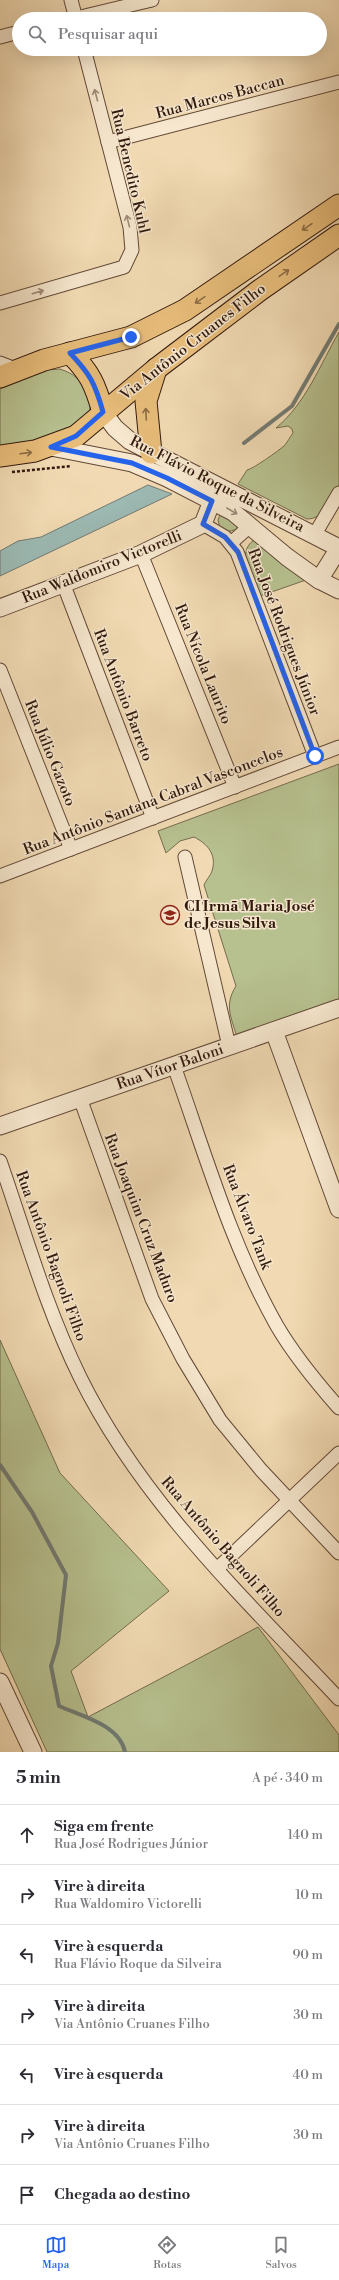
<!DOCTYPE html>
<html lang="pt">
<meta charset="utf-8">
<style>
:root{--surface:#fff;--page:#f2f2f3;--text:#2b2b33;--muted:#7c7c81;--line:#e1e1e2;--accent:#2563eb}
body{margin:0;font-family:"Libre Bodoni",serif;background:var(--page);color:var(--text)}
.stop{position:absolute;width:12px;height:12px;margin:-9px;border:3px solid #2563eb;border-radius:50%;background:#fff}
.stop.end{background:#2563eb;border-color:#fff;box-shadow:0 1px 4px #0008}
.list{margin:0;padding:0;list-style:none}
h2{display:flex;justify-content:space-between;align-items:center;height:52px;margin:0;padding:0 16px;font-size:17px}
h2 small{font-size:13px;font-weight:400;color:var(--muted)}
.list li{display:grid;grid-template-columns:26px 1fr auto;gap:12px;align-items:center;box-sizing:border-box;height:60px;padding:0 16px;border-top:1px solid var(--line)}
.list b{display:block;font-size:15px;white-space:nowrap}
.list p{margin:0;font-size:13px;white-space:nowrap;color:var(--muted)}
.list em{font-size:13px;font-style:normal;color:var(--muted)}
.icon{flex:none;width:22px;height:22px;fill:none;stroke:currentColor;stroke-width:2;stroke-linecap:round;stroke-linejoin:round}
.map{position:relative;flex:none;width:339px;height:1752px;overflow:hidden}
.search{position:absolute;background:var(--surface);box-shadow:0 4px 16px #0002;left:12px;right:12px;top:12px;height:44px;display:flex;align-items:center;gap:10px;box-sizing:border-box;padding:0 14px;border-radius:22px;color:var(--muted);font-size:15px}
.sheet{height:472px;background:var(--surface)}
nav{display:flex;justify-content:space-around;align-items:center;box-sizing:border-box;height:56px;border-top:1px solid var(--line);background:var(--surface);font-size:11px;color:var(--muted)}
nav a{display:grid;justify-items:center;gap:2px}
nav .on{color:var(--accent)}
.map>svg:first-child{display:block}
.green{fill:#b7c08f;stroke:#746c4e}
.water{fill:#9cbab4;stroke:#727a72}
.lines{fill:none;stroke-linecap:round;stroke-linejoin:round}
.stream{stroke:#727a72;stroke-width:4}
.minor-casing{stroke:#624937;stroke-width:15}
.tertiary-casing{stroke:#624937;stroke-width:19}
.primary-casing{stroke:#32190e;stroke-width:23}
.path{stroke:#32190e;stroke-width:2.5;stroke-dasharray:3 2;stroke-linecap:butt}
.minor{stroke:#f6e7ce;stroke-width:13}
.tertiary{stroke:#f6e7ce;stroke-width:17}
.primary{stroke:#e8bd7a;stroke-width:21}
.oneway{stroke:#9e8a78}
.oneway2{stroke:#8d6b44}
.route{stroke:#2563eb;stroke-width:5}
.labels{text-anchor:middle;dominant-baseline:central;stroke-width:3;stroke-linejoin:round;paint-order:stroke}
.street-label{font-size:15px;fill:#32190e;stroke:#f6e7ce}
.poi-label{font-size:15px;font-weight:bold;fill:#32190e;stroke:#f6e7ce;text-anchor:start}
</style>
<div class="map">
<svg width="339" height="1752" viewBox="0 0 339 1752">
<rect width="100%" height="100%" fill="#f1dab3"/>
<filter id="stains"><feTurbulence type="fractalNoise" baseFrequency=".005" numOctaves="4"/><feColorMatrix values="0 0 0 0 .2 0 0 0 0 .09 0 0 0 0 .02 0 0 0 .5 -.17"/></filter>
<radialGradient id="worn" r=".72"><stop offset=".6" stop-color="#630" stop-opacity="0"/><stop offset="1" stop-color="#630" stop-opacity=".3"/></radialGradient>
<g class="green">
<path d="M339 332V485C333 499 324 519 307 519L238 484 247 470C253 469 278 451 284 446 287 443 290 437 293 433L292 429 288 426 276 428C306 403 320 365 339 332Z"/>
<path d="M60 369C75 374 81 380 88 394 94 408 86 427 73 435 66 439 12 444 0 446V389L47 370Z"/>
<path d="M221 512 237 524V529L227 532 220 528 218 520Z"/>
<path d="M254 540 306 580 260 596C253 579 235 553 254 540Z"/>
<path d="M339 764V999L237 1037C231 1017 224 1005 236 986L204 885C206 880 211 875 212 871 217 855 208 844 194 837L180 841 166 853 158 831Z"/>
<path d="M0 1340 60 1473 169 1591 71 1671 88 1717 258 1627 339 1735V1752H47L0 1649Z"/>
</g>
<path class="water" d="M148 485 172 494 0 576V551L18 541 41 537Z"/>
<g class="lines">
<g class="stream">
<path d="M244 443 292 406 339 324"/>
<path d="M0 1465 32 1512 66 1575 58 1643 51 1666 59 1706C81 1716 120 1725 125 1752"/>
</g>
<g class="minor-casing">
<g id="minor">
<path d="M71 0 76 19"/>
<path d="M72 19 152 0"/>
<path d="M0 37 19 32"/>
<path d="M108 142 339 82"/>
<path d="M0 303 124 267 132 250 130 227 84 49"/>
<path d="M0 363 18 370"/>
<path d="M203 524 225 537 237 552 315 756"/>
<path d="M315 534 339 493"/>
<path d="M231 543 251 525"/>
<path d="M141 554 235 787"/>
<path d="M63 583 153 818"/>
<path d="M0 670 71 849"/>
<path d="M185 857 229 1046"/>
<path d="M0 876 339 747"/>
<path d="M174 1066C205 1153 231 1245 277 1326 294 1355 317 1383 339 1408"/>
<path d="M80 1098 152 1299 183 1359 220 1420 261 1470 339 1553"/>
<path d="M0 1161C25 1233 46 1308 80 1377 141 1501 245 1599 339 1699"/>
<path d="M217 1569 339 1453"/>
</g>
</g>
<g class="tertiary-casing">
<g id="tertiary">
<path d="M103 412 115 428 130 441 339 548"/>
<path d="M51 447 132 463 167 478 233 512 287 557 319 580 339 590"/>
<path d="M319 580 339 548"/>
<path d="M0 608 141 554 203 524 212 501"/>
<path d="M274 1031 339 1209"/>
<path d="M0 1126 339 1008"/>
<path d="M0 1682 33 1752"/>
</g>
</g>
<g class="primary-casing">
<g id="primary">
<path d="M70 353C90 373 95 384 103 412"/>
<path d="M0 377 44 360 131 337 185 310 339 205"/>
<path d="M151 453 146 401 156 369"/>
<path d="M0 456 35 451 76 436 156 369 260 290 339 235"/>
</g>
</g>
<path class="path" d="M12 472 71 466"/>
<use href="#minor" class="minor"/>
<use href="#tertiary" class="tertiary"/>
<use href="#primary" class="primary"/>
</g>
<defs><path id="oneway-shaft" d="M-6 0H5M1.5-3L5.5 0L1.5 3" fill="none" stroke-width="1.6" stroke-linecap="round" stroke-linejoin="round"/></defs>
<g class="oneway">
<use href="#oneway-shaft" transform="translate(96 95) rotate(-105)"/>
<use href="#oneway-shaft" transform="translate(128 221) rotate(-104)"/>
<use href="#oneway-shaft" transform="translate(38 292) rotate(-16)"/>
<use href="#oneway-shaft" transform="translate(232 511) rotate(30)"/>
</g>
<g class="oneway2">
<use href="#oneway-shaft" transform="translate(307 227) rotate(146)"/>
<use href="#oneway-shaft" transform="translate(284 273) rotate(-34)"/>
<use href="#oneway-shaft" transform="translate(200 300) rotate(146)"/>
<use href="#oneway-shaft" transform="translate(146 414) rotate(-93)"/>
<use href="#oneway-shaft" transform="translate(26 453) rotate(-7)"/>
</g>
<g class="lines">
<path class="route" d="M131 337 70 353C90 374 95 383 103 412L76 436 51 447 132 463 167 478 212 501 203 524 225 537 238 552 315 756"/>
</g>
<defs>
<g id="school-ring" transform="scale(1)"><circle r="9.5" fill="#f6e7ce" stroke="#8f2418" stroke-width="1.5"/><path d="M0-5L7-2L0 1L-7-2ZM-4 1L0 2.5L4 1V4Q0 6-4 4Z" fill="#8f2418"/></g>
</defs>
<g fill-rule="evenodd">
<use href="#school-ring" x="170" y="915"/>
</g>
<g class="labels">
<g class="street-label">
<text transform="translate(220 97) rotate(-15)">Rua Marcos Baccan</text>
<text transform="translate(130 171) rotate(77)">Rua Benedito Kuhl</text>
<text transform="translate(193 342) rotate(-38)">Via Antônio Cruanes Filho</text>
<text transform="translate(217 484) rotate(27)">Rua Flávio Roque da Silveira</text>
<text transform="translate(102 567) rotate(-22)">Rua Waldomiro Victorelli</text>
<text transform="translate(284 632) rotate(69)">Rua José Rodrigues Júnior</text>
<text transform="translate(203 664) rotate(68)">Rua Nícola Laurito</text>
<text transform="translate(123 695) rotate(69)">Rua Antônio Barreto</text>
<text transform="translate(50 753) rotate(68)">Rua Júlio Gazoto</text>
<text transform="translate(153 801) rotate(-21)">Rua Antônio Santana Cabral Vasconcelos</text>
<text transform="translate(170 1067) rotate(-19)">Rua Vítor Baloni</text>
<text transform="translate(247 1217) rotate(69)">Rua Álvaro Tank</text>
<text transform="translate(141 1218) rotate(69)">Rua Joaquim Cruz Maduro</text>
<text transform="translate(51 1256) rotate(70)">Rua Antônio Bagnoli Filho</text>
<text transform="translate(223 1547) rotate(49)">Rua Antônio Bagnoli Filho</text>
</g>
<g class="poi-label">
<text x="184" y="906">CI Irmã Maria José<tspan x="184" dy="17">de Jesus Silva</tspan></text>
</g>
</g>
<rect width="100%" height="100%" filter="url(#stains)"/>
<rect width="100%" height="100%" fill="url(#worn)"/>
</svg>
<div class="stop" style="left:315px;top:756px"></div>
<div class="stop end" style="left:131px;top:337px"></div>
<div class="search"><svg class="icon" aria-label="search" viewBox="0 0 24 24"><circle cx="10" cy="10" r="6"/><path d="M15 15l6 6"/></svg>Pesquisar aqui</div>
</div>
<section class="sheet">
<h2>5 min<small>A pé · 340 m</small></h2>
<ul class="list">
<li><svg class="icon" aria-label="ahead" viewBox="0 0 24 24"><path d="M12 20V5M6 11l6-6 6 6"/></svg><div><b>Siga em frente</b><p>Rua José Rodrigues Júnior</p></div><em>140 m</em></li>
<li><svg class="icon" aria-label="right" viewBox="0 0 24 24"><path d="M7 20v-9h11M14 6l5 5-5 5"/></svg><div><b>Vire à direita</b><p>Rua Waldomiro Victorelli</p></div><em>10 m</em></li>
<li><svg class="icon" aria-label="left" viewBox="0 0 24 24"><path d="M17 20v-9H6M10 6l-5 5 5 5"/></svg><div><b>Vire à esquerda</b><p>Rua Flávio Roque da Silveira</p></div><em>90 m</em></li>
<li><svg class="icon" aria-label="right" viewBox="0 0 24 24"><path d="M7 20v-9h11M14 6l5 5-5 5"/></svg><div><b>Vire à direita</b><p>Via Antônio Cruanes Filho</p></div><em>30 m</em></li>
<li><svg class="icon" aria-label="left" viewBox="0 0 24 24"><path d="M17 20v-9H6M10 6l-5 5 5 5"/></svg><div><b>Vire à esquerda</b></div><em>40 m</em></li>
<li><svg class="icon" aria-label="right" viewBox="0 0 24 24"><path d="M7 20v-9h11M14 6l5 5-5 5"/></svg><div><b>Vire à direita</b><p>Via Antônio Cruanes Filho</p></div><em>30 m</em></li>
<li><svg class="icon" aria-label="arrive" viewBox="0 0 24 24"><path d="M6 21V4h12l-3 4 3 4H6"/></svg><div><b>Chegada ao destino</b></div></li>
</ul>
</section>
<nav>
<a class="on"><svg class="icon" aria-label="map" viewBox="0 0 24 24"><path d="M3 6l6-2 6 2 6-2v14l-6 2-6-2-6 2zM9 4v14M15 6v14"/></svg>Mapa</a>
<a><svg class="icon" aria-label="directions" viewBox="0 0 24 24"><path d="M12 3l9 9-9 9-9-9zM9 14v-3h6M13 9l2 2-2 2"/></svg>Rotas</a>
<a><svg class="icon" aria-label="saved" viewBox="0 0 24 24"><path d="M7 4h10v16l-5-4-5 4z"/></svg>Salvos</a>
</nav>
